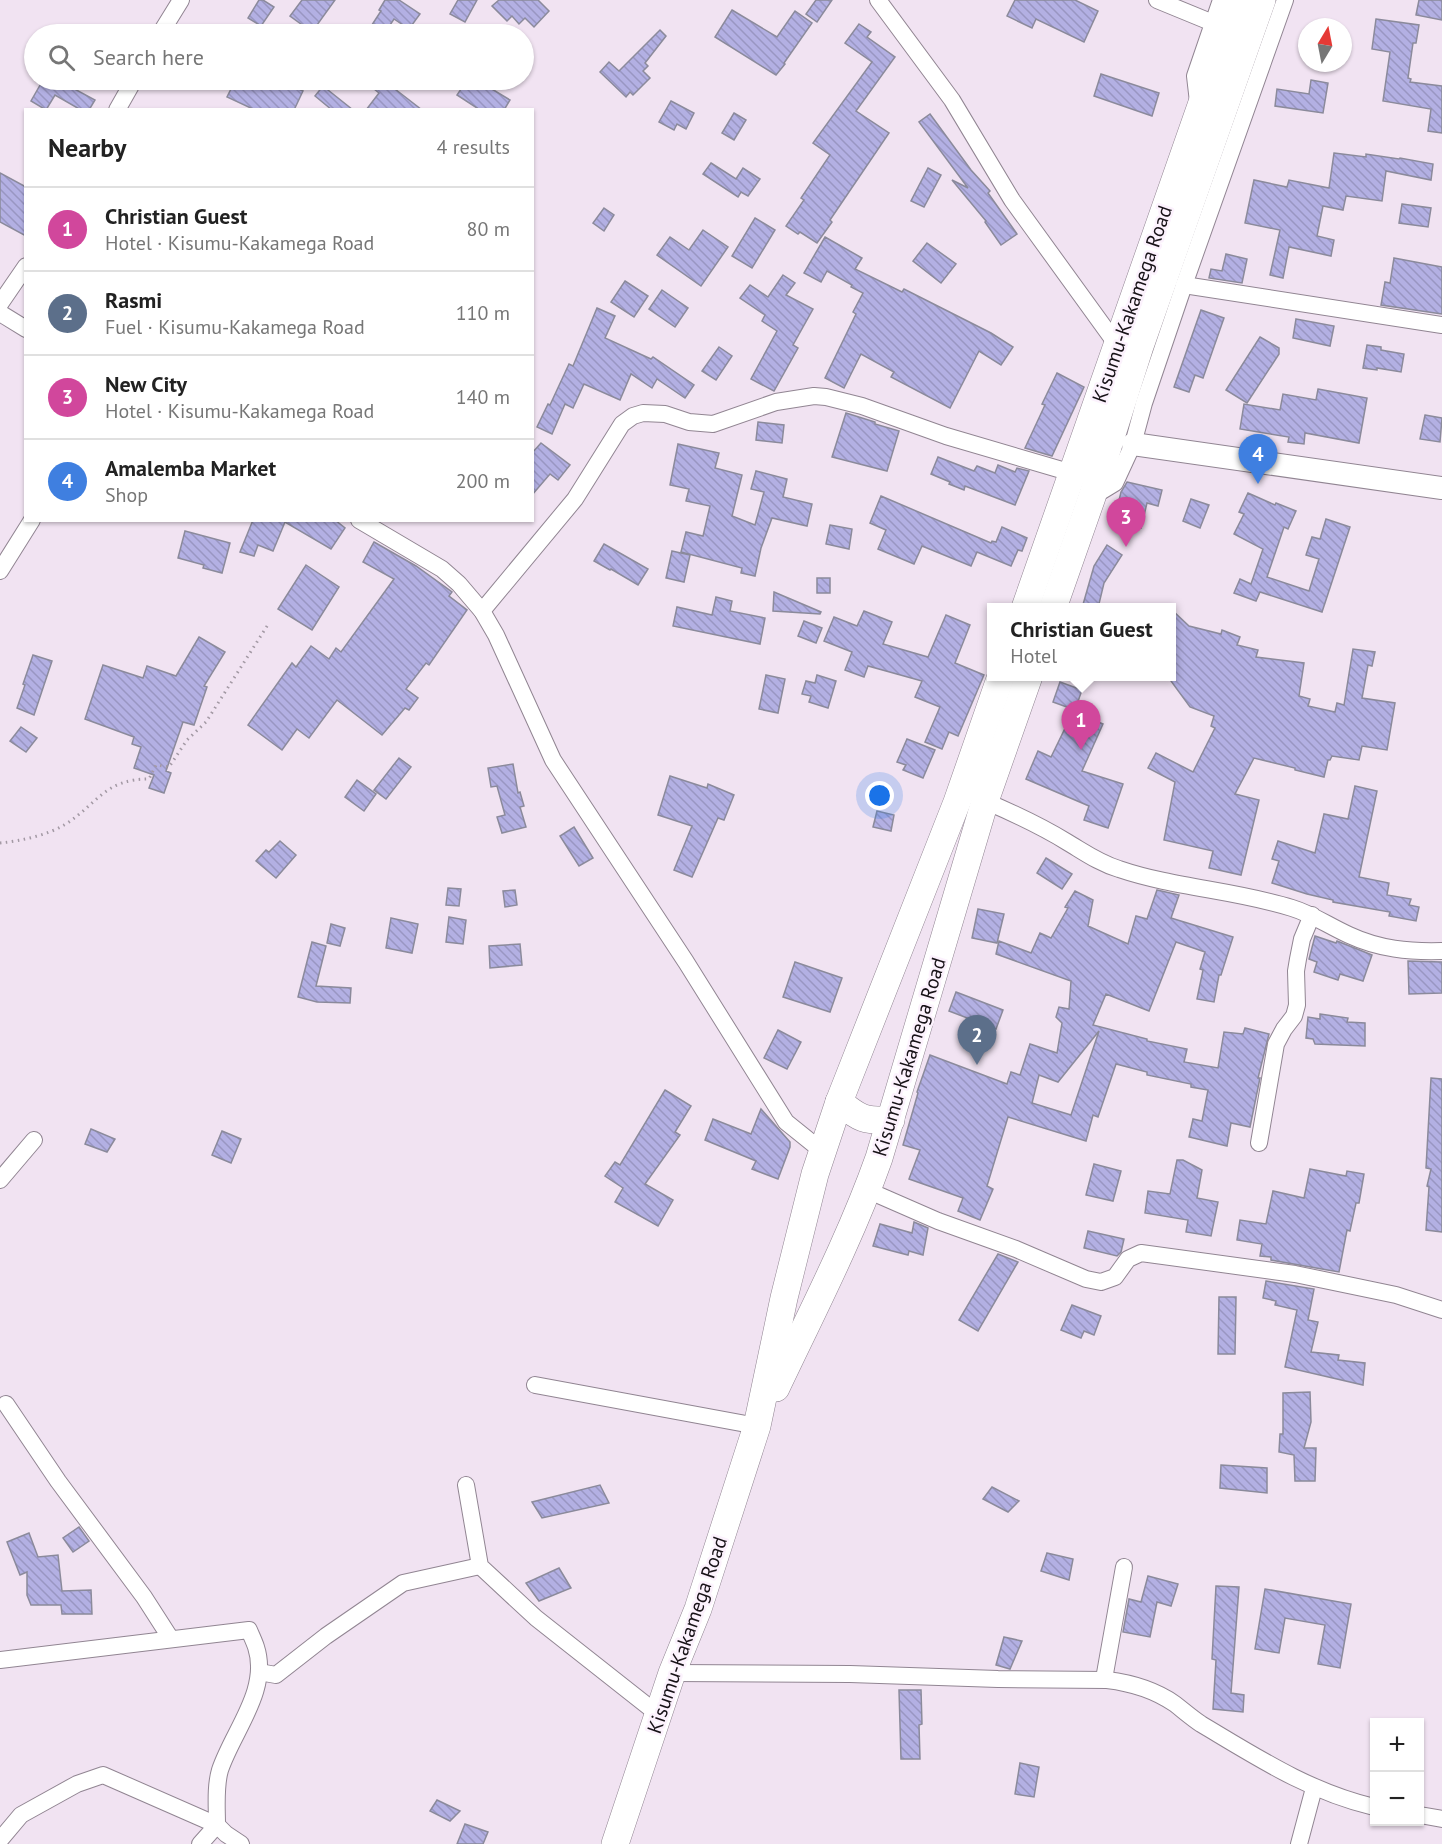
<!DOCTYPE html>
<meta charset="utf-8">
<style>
:root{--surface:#fff;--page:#f2f2f2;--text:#222;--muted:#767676;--line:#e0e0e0;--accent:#7d761a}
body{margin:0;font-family:"PT Sans",sans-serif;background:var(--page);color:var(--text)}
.controls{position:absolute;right:18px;bottom:18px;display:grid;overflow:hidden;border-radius:0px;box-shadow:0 2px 4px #0004}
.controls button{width:54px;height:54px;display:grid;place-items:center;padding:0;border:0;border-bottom:2px solid var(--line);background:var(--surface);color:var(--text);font:30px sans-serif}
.compass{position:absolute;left:1298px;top:18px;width:54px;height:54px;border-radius:50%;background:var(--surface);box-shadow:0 2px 4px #0004;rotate:10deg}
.you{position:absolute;left:880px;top:796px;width:21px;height:21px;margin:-15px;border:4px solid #fff;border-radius:50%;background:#1a73e8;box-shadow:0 0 0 9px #1a73e833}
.badge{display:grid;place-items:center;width:39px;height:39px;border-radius:50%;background:var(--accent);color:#fff;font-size:20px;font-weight:700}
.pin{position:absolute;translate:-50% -50px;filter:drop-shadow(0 2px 3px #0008)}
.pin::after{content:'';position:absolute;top:32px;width:21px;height:18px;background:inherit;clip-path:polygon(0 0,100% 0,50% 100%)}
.popup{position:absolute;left:987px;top:603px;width:189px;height:78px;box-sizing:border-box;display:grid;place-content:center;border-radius:0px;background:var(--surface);filter:drop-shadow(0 2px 4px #0005);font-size:20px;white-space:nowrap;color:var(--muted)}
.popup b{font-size:22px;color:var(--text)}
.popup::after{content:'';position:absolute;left:50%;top:100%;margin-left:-12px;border:12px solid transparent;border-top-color:var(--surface)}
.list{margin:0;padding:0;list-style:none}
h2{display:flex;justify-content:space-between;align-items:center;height:78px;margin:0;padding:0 24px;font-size:26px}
h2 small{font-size:20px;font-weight:400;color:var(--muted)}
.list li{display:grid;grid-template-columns:39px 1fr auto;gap:18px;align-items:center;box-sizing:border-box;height:84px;padding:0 24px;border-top:2px solid var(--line)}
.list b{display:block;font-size:22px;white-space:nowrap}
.list p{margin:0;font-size:20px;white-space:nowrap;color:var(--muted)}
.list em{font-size:20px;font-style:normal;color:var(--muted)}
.icon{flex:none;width:33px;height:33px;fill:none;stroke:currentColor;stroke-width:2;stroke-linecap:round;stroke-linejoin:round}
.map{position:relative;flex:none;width:1442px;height:1844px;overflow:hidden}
.search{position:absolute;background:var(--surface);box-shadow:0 2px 4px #0004;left:24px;top:24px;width:510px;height:66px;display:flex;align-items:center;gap:15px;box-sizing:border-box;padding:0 21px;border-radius:33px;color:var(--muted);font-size:22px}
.panel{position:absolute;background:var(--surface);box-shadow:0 2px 4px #0004;left:24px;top:108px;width:510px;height:414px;border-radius:0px}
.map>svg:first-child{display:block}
.building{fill:url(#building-back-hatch);stroke:#8b8a9b;stroke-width:1.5;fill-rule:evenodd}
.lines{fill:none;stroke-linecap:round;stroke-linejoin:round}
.minor-casing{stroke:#918592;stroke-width:18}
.secondary-casing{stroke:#918592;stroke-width:24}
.trunk-casing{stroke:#918592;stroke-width:28}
.path{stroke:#a399a4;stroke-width:3;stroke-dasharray:1.5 4.5;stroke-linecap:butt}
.minor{stroke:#fff;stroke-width:16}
.secondary{stroke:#fff;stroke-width:22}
.trunk{stroke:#fff;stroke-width:27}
.labels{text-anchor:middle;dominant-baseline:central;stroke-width:5;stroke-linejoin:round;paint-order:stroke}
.street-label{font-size:20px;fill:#171217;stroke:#fcf2fd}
</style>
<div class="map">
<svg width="1442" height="1844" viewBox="0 0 1442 1844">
<defs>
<pattern id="building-back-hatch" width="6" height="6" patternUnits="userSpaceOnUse" patternTransform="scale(1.5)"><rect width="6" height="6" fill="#b3b0e3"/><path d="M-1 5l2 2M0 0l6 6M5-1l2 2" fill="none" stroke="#9996c2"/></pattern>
</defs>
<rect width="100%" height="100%" fill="#f1e3f2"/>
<g class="building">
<path d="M259 0H263L274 7 261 26 248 18Z"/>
<path d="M302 0H335L312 32 290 16Z"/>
<path d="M385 0H399L420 14 409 29 394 19 384 34H366L381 11 379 10Z"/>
<path d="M458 0H477L465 22 450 14Z"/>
<path d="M499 0H538L549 11 534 27 525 18 519 24 512 16 507 21 492 6Z"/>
<path d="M816 0H832L817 22 806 14Z"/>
<path d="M1015 0H1075L1098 11 1084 42 1036 19 1032 28 1007 16Z"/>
<path d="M1419 0H1442V20L1416 15Z"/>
<path d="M732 10 777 37 795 11 812 23 784 63 785 64 776 75 715 37Z"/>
<path d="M1376 19 1419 25 1416 43H1413L1408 78 1411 79 1410 82 1442 86V133L1428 131 1431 109 1383 101 1390 52 1372 49Z"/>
<path d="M859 24 871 32 867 37 895 57 856 111 889 133 830 220 832 222 817 243 800 232 798 234 786 226 804 200 801 198 830 155 813 143 872 62 845 43Z"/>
<path d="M660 30 666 36 645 63 648 66 643 71 650 78 633 95 630 92 626 97 600 72 609 62 619 71Z"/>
<path d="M1101 74 1159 93 1152 116 1094 96Z"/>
<path d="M43 80H58L95 100 89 110H81L55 95 46 110 31 101Z"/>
<path d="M244 80H278L303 91 294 110H255L227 97 234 83 241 86Z"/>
<path d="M363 80H387L397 87 395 89 422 110H366L379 93Z"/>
<path d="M467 80H477L510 100 504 110H480L457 95Z"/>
<path d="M1311 80 1328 83 1323 113 1275 106 1277 89 1309 94Z"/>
<path d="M323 86 353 110H332L315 96Z"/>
<path d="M671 101 694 113 686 129 677 124 674 130 659 122Z"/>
<path d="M734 113 746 120 734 140 722 133Z"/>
<path d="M930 114 971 170 990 191 988 193 1017 234 1001 245 985 222 986 221 952 180 968 188 919 122Z"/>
<path d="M1334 153 1366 157V154L1399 159 1400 158 1433 164 1431 180 1386 171 1382 201 1346 196 1343 210 1323 206 1317 236 1334 240 1331 256 1289 247 1283 278 1270 275 1280 230 1245 223 1254 180 1287 187 1289 180 1329 188Z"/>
<path d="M711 163 736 179 743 168 760 179 748 196 741 192 738 197 703 174Z"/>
<path d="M928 168 941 175 924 207 911 201Z"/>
<path d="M0 173 26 187V236L0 222Z"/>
<path d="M1402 204 1431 208 1428 227 1399 223Z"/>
<path d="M604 208 614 215 604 231 593 223Z"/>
<path d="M755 218 775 230 752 268 732 256Z"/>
<path d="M703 230 728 247 701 286 657 255 670 237 689 250Z"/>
<path d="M825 237 862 258 855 269 902 292 904 289 991 333 1013 347 1001 365 979 351 950 408 891 377 894 372 861 354 844 388 825 378 856 314 853 312 863 293 851 287 852 285 827 271 821 282 804 273Z"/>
<path d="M927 243 956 264 941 283 913 261Z"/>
<path d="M1226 254 1247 259 1242 283 1209 278 1211 269 1222 271Z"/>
<path d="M1394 258 1442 267V314L1381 305 1385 282 1390 283Z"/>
<path d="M783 275 795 283 786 295 813 309 793 345 798 348 774 391 751 379 777 331 762 321 765 315 740 298 750 285 768 297Z"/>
<path d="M625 281 648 296 634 317 611 302Z"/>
<path d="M662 290 688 308 675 327 649 309Z"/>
<path d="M597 308 615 316 605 338 651 359 653 357 694 385 685 398 657 379 652 388 631 374 620 400 584 384 573 408 565 404 552 434 537 427 548 404 550 405 569 364 573 366Z"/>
<path d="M1201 310 1224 318 1203 378 1195 375 1189 392 1174 387Z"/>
<path d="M1296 319 1334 326 1330 346 1293 338Z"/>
<path d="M1260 337 1279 348V354L1247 403 1226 390Z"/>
<path d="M1367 345 1381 347V350L1404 354 1401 372 1377 368V370L1363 368Z"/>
<path d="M719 347 732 356 716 380 702 371Z"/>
<path d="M1057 373 1084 387 1052 456 1025 448 1045 405 1042 404Z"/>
<path d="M1318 389 1367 398 1359 443 1305 433 1304 444 1288 442 1289 437 1240 429 1244 404 1280 410 1283 394 1316 400Z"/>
<path d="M846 413 875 422V424L899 431 887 471 832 457Z"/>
<path d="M1425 415 1442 418 1440 442 1420 439Z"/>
<path d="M758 422 784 425 782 443 756 440Z"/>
<path d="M541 443 570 465 558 480 550 474 532 495V453Z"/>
<path d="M678 444 719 453 715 468 742 475 732 516 755 525 764 492 751 489 756 471 787 479 783 497 812 504 807 526 772 518 761 548 755 576 741 573 742 568 681 552 686 532 703 536 710 506 686 501 689 489 670 485Z"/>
<path d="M938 457 974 471 977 466 995 473 998 465 1015 472 1017 468 1029 471 1015 505 965 486 964 490 949 484 950 482 931 474Z"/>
<path d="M1127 482 1162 490 1158 506 1147 503 1141 528 1114 521 1121 492Z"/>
<path d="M1248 493 1275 505 1276 503 1296 511 1288 529 1284 527 1267 577 1309 591 1319 559 1306 555 1312 537 1320 539 1326 519 1350 527 1322 612 1260 592 1256 601 1234 593 1240 579 1251 584 1263 549 1234 534 1244 514 1239 512Z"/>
<path d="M881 496 991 543 992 541 996 542 1002 527 1027 538 1022 551 1018 550 1011 566 977 552 971 566 922 546 914 564 878 549 886 530 870 523Z"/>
<path d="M1191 499 1209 505 1200 528 1183 521Z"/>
<path d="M253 520H335L345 528 331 549 285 522 273 551 258 545 254 556 240 552Z"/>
<path d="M830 525 852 529 849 549 826 544Z"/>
<path d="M185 531 230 543 222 573 203 568 204 565 178 558Z"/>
<path d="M374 542 416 566 452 592 449 596 467 610 429 665 426 663 406 689 418 698 409 710 405 708 382 735 337 700 309 738 297 729 282 750 248 725 292 663 296 667 311 646 329 659 336 648 341 652 394 579 363 562Z"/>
<path d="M604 544 648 569 638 585 611 569 610 570 594 561Z"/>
<path d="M1107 545 1122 555 1104 583 1098 608H1082L1094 566Z"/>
<path d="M672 551 690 555 684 582 666 578Z"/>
<path d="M306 565 339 587 312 630 278 609Z"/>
<rect x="817" y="578" width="13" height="15"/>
<path d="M774 592 821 612 820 614 773 611Z"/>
<path d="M716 597 732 601 730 611 765 618 760 644 673 626 677 607 712 615Z"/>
<path d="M1171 609 1189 626 1221 634 1222 630 1240 637 1237 645 1258 650 1256 657 1304 663 1299 696 1310 699 1308 706 1335 712 1337 703 1344 705 1353 649 1375 652 1372 666 1368 665 1362 698 1395 703 1387 750 1362 746 1359 760 1332 756 1330 760H1328L1324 777 1295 770V768L1254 758 1235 794 1259 800 1241 875 1209 868 1213 851 1164 840 1175 782 1148 768 1156 753 1193 772 1215 728 1211 726 1214 716 1190 707 1171 681Z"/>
<path d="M864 611 892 622 883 644 928 657 946 615 970 625 955 663 984 675 958 736 949 732 942 749 925 742 940 707 915 697 922 681 868 666 864 677 845 670 852 652 824 641 834 617 857 626Z"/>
<path d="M804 621 822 628 816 643 798 636Z"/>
<path d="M199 637 225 652 204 686 207 687 194 725 183 722 166 771 171 773 164 793 149 788 154 775 134 768 141 747 132 744 134 737 85 719 103 665 143 678 147 666 176 676Z"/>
<path d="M33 655 52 661 34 715 17 708 25 685 23 684Z"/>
<path d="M766 675 785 679 778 713 759 709Z"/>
<path d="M817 675 836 681 828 708 809 702 811 696 802 694 806 681 815 683Z"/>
<path d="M1060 682 1082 690 1075 710 1053 702Z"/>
<path d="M1073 712 1103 724 1082 771 1123 784 1108 828 1084 820 1089 806 1026 779 1038 751 1051 757Z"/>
<path d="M21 727 37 738 26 752 10 741Z"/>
<path d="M907 739 935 750 923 778 903 770 906 765 897 762Z"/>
<path d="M399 758 411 767 386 799 374 790Z"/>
<path d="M513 764 518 793 520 792 524 806 520 807 526 827 502 833 497 817 505 815 497 786 491 787 488 768Z"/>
<path d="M670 776 707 788 708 784 734 795 724 820 718 818 692 877 674 870 692 826 658 815Z"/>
<path d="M357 780 376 794 364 811 345 797Z"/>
<path d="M1355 786 1377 791 1359 877 1389 883 1387 895 1411 899 1409 905 1419 907 1416 921 1389 916 1390 912 1333 902V900L1307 894 1272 883 1279 861 1272 859 1278 841 1315 853 1324 814 1348 819Z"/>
<path d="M877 811 894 815 891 831 873 827Z"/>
<path d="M574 827 593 858 579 866 560 836Z"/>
<path d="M280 841 296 855 276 878 256 861 266 850 269 852Z"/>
<path d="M1046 858 1072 874 1062 889 1037 873Z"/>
<path d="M448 888 461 889 459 906 446 905Z"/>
<path d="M515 890 517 905 505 907 503 891Z"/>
<path d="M1157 890 1179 895 1171 918 1233 937 1221 975H1219L1214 1002 1197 999 1203 970 1200 969 1205 952 1176 942 1149 1011 1106 994 1093 1025 1147 1039V1041L1187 1049 1184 1062 1218 1068 1224 1032 1243 1034 1245 1028 1269 1034 1258 1078H1260L1250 1127 1231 1123 1227 1146 1189 1137 1193 1119 1202 1121 1208 1090 1191 1087V1084L1147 1075V1072L1116 1064 1098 1117 1093 1115 1086 1141 1008 1117 987 1186 993 1189 980 1220 958 1211 963 1198 909 1179 920 1150 903 1145 918 1093 917 1092 930 1055 1007 1084 1011 1072 1020 1075 1030 1044 1057 1053 1062 1023 1056 1017 1059 1007 1069 1009 1071 981 996 954 999 941 1031 953 1040 933 1051 938 1068 908 1065 907 1075 891 1093 900 1088 926 1128 944 1136 916 1147 919ZM1099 1031 1071 1115 1032 1103 1039 1075 1058 1082Z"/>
<path d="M978 909 1004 914 997 943 972 938Z"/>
<path d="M449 917 466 920 463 944 446 942Z"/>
<path d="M391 918 418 924 412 953 386 948Z"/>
<path d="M331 924 345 928 340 946 327 943Z"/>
<path d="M1315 936 1336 943 1337 941 1372 955 1363 981 1340 974 1338 980 1314 972 1317 962 1309 959Z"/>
<path d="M312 942 326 946 316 986 351 988 350 1003 317 1002 298 997Z"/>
<path d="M520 944 522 965 490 968 489 946Z"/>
<path d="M1408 961 1442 962V993L1409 994Z"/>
<path d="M795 962 842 978 830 1012 783 997Z"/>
<path d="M956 992 1003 1010 996 1029 949 1011Z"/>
<path d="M1320 1014 1348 1018 1347 1022 1365 1023V1046L1315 1044 1313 1039 1306 1038 1308 1017 1320 1019Z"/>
<path d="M778 1030 801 1042 787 1069 764 1058Z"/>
<path d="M1431 1078 1442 1079V1232L1426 1230 1429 1187 1427 1186 1431 1169 1426 1168Z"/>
<path d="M665 1090 691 1106 675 1132 680 1135 645 1184 673 1200 658 1226 615 1202 623 1188 605 1176 615 1162 620 1165Z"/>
<path d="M761 1109 790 1142V1147L778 1179 752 1169 756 1161 705 1140 713 1119 751 1134Z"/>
<path d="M91 1129 115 1139 107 1152 85 1144Z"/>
<path d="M222 1131 241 1139 231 1163 212 1155Z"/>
<path d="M1177 1160H1183L1202 1170 1197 1198 1218 1202 1211 1236 1186 1232 1188 1220 1145 1213 1148 1191 1170 1194Z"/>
<path d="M1094 1164 1121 1171 1113 1201 1086 1195Z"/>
<path d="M1310 1169 1346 1176 1347 1171 1364 1174 1359 1203H1356L1350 1231 1347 1230 1339 1272 1271 1260V1257L1260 1256 1262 1244 1237 1240 1240 1220 1266 1224 1273 1191 1304 1198Z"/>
<path d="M914 1222 928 1228 923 1255 909 1251 908 1255 873 1246 880 1224 912 1233Z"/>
<path d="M1088 1231 1124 1239 1121 1252 1117 1256 1084 1248Z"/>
<path d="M998 1254 1018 1262 978 1331 959 1320Z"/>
<path d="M1266 1281 1314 1289 1308 1320 1318 1322 1311 1352 1339 1355 1338 1360 1365 1363 1363 1385 1285 1367 1297 1310 1275 1305 1276 1301 1263 1298Z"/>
<path d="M1219 1297H1236L1235 1354H1218Z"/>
<path d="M1072 1305 1101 1316 1094 1335 1084 1331 1081 1338 1061 1330Z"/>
<path d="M1310 1392 1311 1422 1304 1448H1316L1315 1481H1295L1294 1455 1279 1452 1280 1434H1283V1393Z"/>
<path d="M1221 1465 1267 1468V1493L1220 1488Z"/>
<path d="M600 1485 609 1503 542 1518 532 1502Z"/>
<path d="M992 1487 1019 1501 1008 1512 983 1499Z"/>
<path d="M79 1527 89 1541 73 1552 63 1538Z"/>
<path d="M29 1533 38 1557 58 1555 62 1591 91 1590 92 1614H62L61 1605H31L27 1595V1572L20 1575 7 1542Z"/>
<path d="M1047 1553 1073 1559 1069 1580 1041 1571Z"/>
<path d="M559 1568 571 1588 539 1601 526 1583Z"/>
<path d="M1148 1576 1178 1584 1171 1606 1157 1602 1150 1637 1123 1632 1129 1599 1141 1602Z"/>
<path d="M1216 1586 1239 1587 1231 1693 1244 1695 1243 1712 1213 1709 1216 1660 1212 1659Z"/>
<path d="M1265 1589 1351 1604 1340 1668 1318 1664 1325 1625 1285 1618 1279 1653 1255 1649Z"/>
<path d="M1004 1637 1022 1641 1010 1669 996 1665Z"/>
<path d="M899 1690H921L922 1724 919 1725 920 1759H901Z"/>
<path d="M1020 1763 1039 1767 1034 1797 1015 1794Z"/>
<path d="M437 1800 460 1811 450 1821 430 1811Z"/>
<path d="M465 1824 488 1832 483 1844H457Z"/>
</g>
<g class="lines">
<g class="minor-casing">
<g id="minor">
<path d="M878 0 952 100 1012 200 1117 345"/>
<path d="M1157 0 1213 23"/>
<path d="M160 34 181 0"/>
<path d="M1198 102 1195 76 1221 0"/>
<path d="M117 110 134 80"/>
<path d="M1184 285 1442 325"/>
<path d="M0 304 26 266"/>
<path d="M0 313 26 329"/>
<path d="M1092 497 1115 483 1133 444 1144 403 1184 285 1285 0"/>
<path d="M359 520 442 569 459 584 482 611 496 635 553 760 686 962 786 1122 822 1151"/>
<path d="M0 571 32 520"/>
<path d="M482 611 575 499 622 424 633 416 643 413 665 414 689 422 713 424 776 402 814 396 826 397 862 406 946 436 1072 473"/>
<path d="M985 801C1013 813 1041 826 1067 842 1084 852 1099 863 1119 869 1175 888 1235 890 1292 908 1312 914 1329 926 1349 935 1379 949 1409 952 1442 951"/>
<path d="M1259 1143 1276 1044 1284 1029 1294 1016 1297 1005 1296 971 1298 959 1302 939 1312 915"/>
<path d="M0 1180 34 1140"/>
<path d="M867 1190 938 1221 1016 1249 1086 1279 1101 1282 1115 1277 1128 1259 1141 1253 1295 1274 1396 1295 1442 1310"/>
<path d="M535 1385 757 1426"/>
<path d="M6 1404 58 1481 144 1597 171 1639"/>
<path d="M466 1485 480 1566 536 1618 659 1715"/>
<path d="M0 1660 249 1630C251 1635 254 1641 256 1647 270 1690 233 1731 220 1770 215 1787 217 1807 217 1825L226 1834 241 1844"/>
<path d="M259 1672 276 1675 326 1636 403 1583 480 1566"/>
<path d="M672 1673 850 1674 998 1679 1107 1680C1132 1683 1155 1690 1175 1704 1184 1711 1192 1718 1201 1724 1258 1758 1310 1792 1374 1807"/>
<path d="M1104 1679 1124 1567"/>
<path d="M1420 1815 1442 1819"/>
<path d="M0 1840 21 1815 77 1784 103 1775 217 1825 200 1844"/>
<path d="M1299 1844 1314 1788"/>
</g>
</g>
<g class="secondary-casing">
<path id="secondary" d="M1133 444 1442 488"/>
</g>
<g class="trunk-casing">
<g id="trunk">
<path d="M1025 608 1238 0"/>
<path d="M1053 608 1092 497 1140 346 1262 0"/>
<path d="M839 1102C860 1119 864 1121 891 1120"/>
<path d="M776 1388C812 1312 851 1237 879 1158L985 801 1029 676"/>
<path d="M615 1844 672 1673 698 1609 757 1426 784 1298 815 1174 839 1102 957 802 1001 676"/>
</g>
</g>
<path class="path" d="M0 843C21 841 48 835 66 824 98 803 105 779 149 779L156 765 169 767 187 740 206 722 269 623"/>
<use href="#minor" class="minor"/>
<use href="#secondary" class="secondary"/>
<use href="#trunk" class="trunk"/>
</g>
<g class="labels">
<g class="street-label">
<text transform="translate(1132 304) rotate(-71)">Kisumu-Kakamega Road</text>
<text transform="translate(909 1057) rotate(-73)">Kisumu-Kakamega Road</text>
<text transform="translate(687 1635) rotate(-71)">Kisumu-Kakamega Road</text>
</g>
</g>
</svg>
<div class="controls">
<button>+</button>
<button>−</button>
</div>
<svg class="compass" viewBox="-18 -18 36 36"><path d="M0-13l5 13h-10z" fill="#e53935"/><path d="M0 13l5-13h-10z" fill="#767676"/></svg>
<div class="you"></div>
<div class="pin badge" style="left:1081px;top:750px;background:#d1479c">1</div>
<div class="popup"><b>Christian Guest</b>Hotel</div>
<div class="pin badge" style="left:977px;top:1065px;background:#5c6f8a">2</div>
<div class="pin badge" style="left:1126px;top:547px;background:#d1479c">3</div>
<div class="pin badge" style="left:1258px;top:484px;background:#3f7fe0">4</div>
<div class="search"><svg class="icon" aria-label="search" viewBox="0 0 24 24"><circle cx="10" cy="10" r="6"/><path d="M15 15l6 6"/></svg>Search here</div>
<section class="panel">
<h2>Nearby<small>4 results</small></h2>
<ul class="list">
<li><span class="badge" style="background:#d1479c">1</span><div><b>Christian Guest</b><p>Hotel · Kisumu-Kakamega Road</p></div><em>80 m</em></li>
<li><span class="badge" style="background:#5c6f8a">2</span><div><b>Rasmi</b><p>Fuel · Kisumu-Kakamega Road</p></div><em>110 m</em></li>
<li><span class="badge" style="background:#d1479c">3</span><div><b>New City</b><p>Hotel · Kisumu-Kakamega Road</p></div><em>140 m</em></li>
<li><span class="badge" style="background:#3f7fe0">4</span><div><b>Amalemba Market</b><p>Shop</p></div><em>200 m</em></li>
</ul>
</section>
</div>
